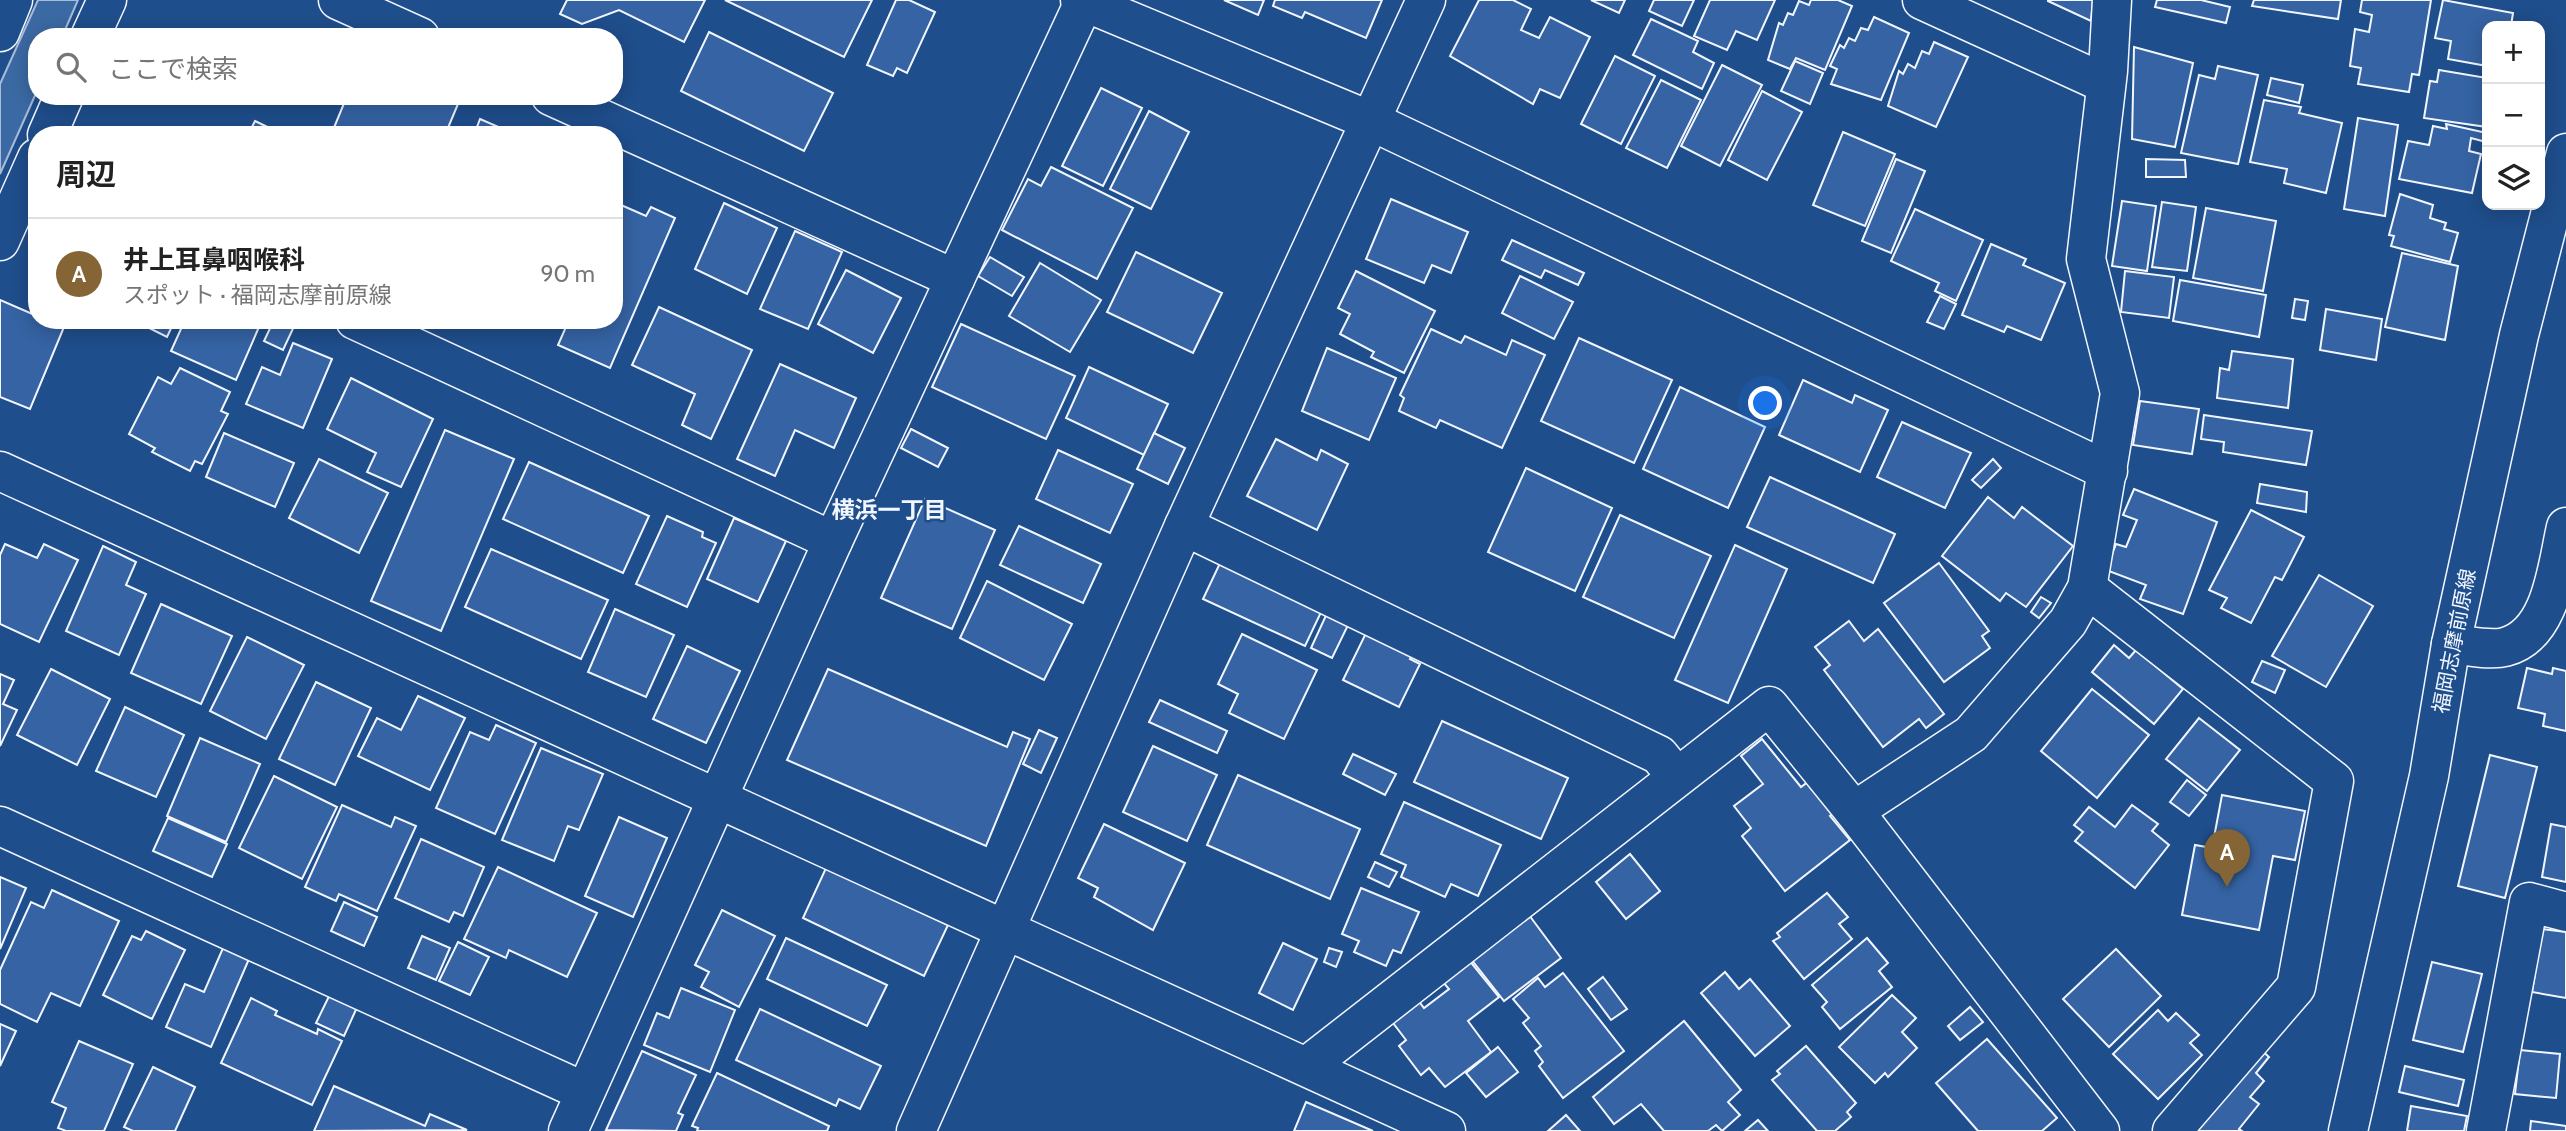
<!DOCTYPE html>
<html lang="ja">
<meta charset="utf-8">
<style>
:root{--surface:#fff;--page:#f6f6f6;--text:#222;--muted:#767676;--line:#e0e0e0;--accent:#856535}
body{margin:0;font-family:Cabin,"Noto Sans JP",sans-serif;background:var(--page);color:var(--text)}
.controls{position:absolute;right:21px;top:21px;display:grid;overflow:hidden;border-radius:14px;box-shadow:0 4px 18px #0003}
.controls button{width:63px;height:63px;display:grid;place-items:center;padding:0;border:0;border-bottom:2px solid var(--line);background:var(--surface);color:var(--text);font:35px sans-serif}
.you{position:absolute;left:1766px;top:404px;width:24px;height:24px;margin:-18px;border:5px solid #fff;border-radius:50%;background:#1a73e8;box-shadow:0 0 0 10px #1a73e833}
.badge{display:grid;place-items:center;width:46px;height:46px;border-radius:50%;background:var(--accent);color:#fff;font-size:23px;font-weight:700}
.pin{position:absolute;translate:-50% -58px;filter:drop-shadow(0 2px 4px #0008)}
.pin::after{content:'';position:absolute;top:37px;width:24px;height:21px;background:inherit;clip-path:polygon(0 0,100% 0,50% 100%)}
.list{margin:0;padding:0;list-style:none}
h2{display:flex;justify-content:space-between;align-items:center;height:91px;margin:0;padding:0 28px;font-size:30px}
h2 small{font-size:23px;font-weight:400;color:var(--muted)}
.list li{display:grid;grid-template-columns:46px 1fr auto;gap:21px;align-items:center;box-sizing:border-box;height:112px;padding:0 28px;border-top:2px solid var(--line)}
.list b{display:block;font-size:26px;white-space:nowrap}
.list p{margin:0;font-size:23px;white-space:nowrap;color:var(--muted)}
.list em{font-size:23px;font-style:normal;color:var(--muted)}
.icon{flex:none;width:38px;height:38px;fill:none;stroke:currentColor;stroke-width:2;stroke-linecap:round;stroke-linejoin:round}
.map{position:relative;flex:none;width:2566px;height:1131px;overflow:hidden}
.search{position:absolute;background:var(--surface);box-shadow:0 4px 18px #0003;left:28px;top:28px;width:595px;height:77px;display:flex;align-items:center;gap:18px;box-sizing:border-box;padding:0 24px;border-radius:28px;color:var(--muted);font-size:26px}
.panel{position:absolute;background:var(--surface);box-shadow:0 4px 18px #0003;left:28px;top:126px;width:595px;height:203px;border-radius:28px}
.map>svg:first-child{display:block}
.water{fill:#3b69a3;stroke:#a8bbd7;stroke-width:2}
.building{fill:#3563a3;stroke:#f2f6ff;stroke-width:2}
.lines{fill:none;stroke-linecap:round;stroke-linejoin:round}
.minor-casing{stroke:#f2f6ff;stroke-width:41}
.tertiary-casing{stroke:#f2f6ff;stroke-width:41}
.primary-casing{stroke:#f2f6ff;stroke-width:41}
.minor{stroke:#1f4e8c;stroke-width:38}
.tertiary{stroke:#1f4e8c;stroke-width:38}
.primary{stroke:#1f4e8c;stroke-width:38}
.labels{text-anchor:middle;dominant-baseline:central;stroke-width:5;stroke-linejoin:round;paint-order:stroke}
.street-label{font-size:21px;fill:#f2f6ff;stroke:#1f4e8c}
.neighbourhood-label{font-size:23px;font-weight:bold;fill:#f2f6ff;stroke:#1f4e8c}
</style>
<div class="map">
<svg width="2566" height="1131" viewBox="0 0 2566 1131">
<rect width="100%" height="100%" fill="#1f4e8c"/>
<path class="water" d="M38 0H78L62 37H37V91L0 174V84Z"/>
<g class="building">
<path d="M567 0H705L684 42 619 10 582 24 560 14Z"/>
<path d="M725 0H872L844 57Z"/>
<path d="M896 0H909L935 12 907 73 897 68 893 76 867 65Z"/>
<path d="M1224 0H1264L1258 15Z"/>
<path d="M1275 0H1382L1366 38 1305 12 1302 18 1273 6Z"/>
<path d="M1479 0H1513L1531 9 1521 30 1539 38 1550 17 1590 37 1560 98 1540 89 1533 104 1450 56Z"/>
<path d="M1591 0H1625L1619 13Z"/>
<path d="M1654 0H1694L1682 26 1649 11Z"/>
<path d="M1710 0H1775L1757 40 1736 31 1727 50 1694 36Z"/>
<path d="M1811 0H1838L1852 6 1825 70 1796 58 1790 69 1768 60 1779 23 1783 25 1788 13 1793 15 1799 1 1809 5Z"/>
<path d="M2093 0 2091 21 2048 1V0Z"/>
<path d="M2157 0H2201L2230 7 2226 23 2155 7Z"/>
<path d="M2254 0H2341L2338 19 2252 6Z"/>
<path d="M2362 0H2431L2419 75 2412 74 2409 92 2358 84 2361 68 2350 66 2355 29 2369 32 2372 15 2360 12Z"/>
<path d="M2443 0 2513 13 2511 26H2487V66L2448 59 2451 41 2435 38Z"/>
<path d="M1874 17 1909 33 1881 100 1831 84 1837 69 1830 66 1840 45 1844 48 1849 38 1855 41 1861 28 1868 30Z"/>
<path d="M1651 19 1698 41 1693 52 1714 63 1702 89 1633 55Z"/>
<path d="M709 32 833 93 804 151 681 91Z"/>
<path d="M1934 42 1968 57 1936 127 1888 106 1899 71 1903 74 1908 64 1915 68 1922 51 1929 54Z"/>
<path d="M2134 47 2193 63 2175 147 2132 139Z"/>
<path d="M1615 56 1655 76 1621 144 1581 124Z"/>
<path d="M1795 61 1823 73 1810 104 1781 91Z"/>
<path d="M1722 65 1762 85 1720 166 1681 146Z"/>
<path d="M2218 66 2258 75 2238 164 2181 153 2199 75 2215 79Z"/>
<path d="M2439 70 2487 78V127L2424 118 2430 81 2437 82Z"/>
<path d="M2271 78 2303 85 2299 103 2267 95Z"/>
<path d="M1661 80 1701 100 1667 168 1626 148Z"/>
<path d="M1101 88 1142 108 1103 186 1062 166Z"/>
<path d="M1762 91 1802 112 1767 180 1728 160Z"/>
<path d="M347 96H441L458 104 445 135H344L333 130Z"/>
<path d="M2264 100 2301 107 2299 113 2342 123 2326 193 2284 183 2287 169 2250 162Z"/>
<path d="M1149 111 1189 132 1151 209 1110 189Z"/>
<path d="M2358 118 2398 125 2385 216 2344 209Z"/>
<path d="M480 119 517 135H474Z"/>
<path d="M255 121 284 135H248Z"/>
<path d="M2446 124 2487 133 2486 142 2471 138 2469 151 2481 154 2472 193 2399 179 2408 141 2429 145 2433 126 2447 129Z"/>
<path d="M1843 132 1895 154 1865 226 1813 205Z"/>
<path d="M1896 159 1925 171 1891 253 1862 241Z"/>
<path d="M2146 159 2185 160 2186 177H2146Z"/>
<path d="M1051 167 1133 208 1097 279 1002 230 1028 179 1041 186Z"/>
<path d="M2400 194 2433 205 2430 218 2446 223 2444 229 2458 233 2450 262 2391 246 2394 236 2389 235Z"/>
<path d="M1391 199 1468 232 1451 273 1432 265 1424 283 1366 259Z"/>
<path d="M2122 201 2156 206 2147 271 2112 266Z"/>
<path d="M2162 202 2196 207 2187 271 2152 267Z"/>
<path d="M724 203 777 228 747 294 695 269Z"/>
<path d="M621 205 646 216 651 207 675 218 610 368 558 345 569 320H614V222Z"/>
<path d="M2206 208 2276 221 2263 291 2193 278Z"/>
<path d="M1915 209 1983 240 1956 301 1935 291 1939 283 1891 261Z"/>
<path d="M795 231 842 252 808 329 760 309Z"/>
<path d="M1512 240 1584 273 1578 285 1545 270 1541 278 1502 260Z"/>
<path d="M1991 244 2026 259 2023 265 2065 283 2041 340 2007 326 2004 332 1962 315Z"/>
<path d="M1136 252 1222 293 1193 353 1107 312Z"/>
<path d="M2402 253 2458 266 2445 340 2385 327Z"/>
<path d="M990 257 1024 277 1012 296 978 276Z"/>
<path d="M1040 263 1101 300 1070 352 1009 316Z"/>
<path d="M846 270 901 298 873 353 818 324Z"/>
<path d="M1356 271 1435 311 1404 373 1371 357 1374 352 1340 334 1350 314 1338 308Z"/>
<path d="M2125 271 2174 277 2169 318 2121 312Z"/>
<path d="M1520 276 1573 302 1554 339 1502 313Z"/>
<path d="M2180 280 2266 295 2259 337 2173 321Z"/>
<path d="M1940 296 1956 304 1944 329 1927 322Z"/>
<path d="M2295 299 2308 301 2305 320 2292 318Z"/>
<path d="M0 300 37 316V320H47L64 327 30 409 0 397Z"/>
<path d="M659 307 752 350 711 439 682 425 695 394 632 365Z"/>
<path d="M2326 309 2382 319 2376 360 2320 350Z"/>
<path d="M133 320H175L167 337Z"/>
<path d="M185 320H253L252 323 259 327 236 380 171 351Z"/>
<path d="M274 320H297L283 350 264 341Z"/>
<path d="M961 324 1075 376 1046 439 932 387Z"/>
<path d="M1431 329 1461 343 1465 336 1506 355 1512 340 1545 355 1502 448 1440 420 1436 428 1399 411 1404 398 1400 395Z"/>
<path d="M1579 338 1672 380 1634 463 1541 421Z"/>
<path d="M293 343 332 359 303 428 246 404 262 367 280 375Z"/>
<path d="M1327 348 1396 378 1369 440 1302 411Z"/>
<path d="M2232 351 2293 359 2288 408 2217 398 2220 368 2229 370Z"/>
<path d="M780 364 856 398 834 448 795 430 775 476 737 459Z"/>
<path d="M1089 367 1168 404 1144 455 1066 418Z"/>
<path d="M180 368 230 392 221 411 228 414 202 464 195 461 190 471 152 452 155 448 129 434 158 377 171 384Z"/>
<path d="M351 378 433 419 401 487 367 472 376 453 327 429Z"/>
<path d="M1803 380 1852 403 1855 395 1888 410 1860 472 1779 435Z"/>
<path d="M1680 387 1765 427 1728 508 1643 469Z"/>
<path d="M2140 401 2199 409 2192 454 2133 445Z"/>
<path d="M2204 415 2312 431 2306 465 2223 452 2224 442 2201 439Z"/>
<path d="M1902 422 1971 453 1945 508 1877 477Z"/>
<path d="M911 429 948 448 938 467 901 448Z"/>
<path d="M445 430 514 459 441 631 371 601Z"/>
<path d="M224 433 294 463 275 507 206 477Z"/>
<path d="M1154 433 1185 448 1168 484 1137 469Z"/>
<path d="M1276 439 1317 460 1321 450 1348 464 1317 530 1247 496Z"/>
<path d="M1058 450 1133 484 1110 533 1036 499Z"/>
<path d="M319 459 388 493 359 553 289 518Z"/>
<path d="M1993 459 2001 468 1981 488 1972 480Z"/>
<path d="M529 462 649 516 623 573 503 519Z"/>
<path d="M1526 468 1612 508 1575 591 1488 552Z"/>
<path d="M1770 477 1895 534 1873 583 1747 527Z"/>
<path d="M2260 484 2307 492 2306 512 2257 503Z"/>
<path d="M2134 489 2217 522 2183 614 2140 599 2146 585 2106 570 2116 544 2126 547 2137 520 2123 515Z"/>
<path d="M1988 497 2014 518 2022 507 2073 546 2026 607 2006 593 2000 601 1942 556Z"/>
<path d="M925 499 995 530 952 629 881 598Z"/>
<path d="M2251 510 2304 537 2282 580 2275 577 2251 623 2221 608 2227 598 2209 590Z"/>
<path d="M1620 515 1711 556 1674 638 1583 597Z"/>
<path d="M667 516 703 532 702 537 716 543 687 607 636 584Z"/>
<path d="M734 518 786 541 758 602 707 579Z"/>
<path d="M1019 526 1101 564 1083 603 1000 565Z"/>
<path d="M5 544 37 558 44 544 78 560 39 642 0 624V555Z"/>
<path d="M1735 545 1787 569 1728 703 1675 680Z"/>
<path d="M103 546 136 562 126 585 146 594 119 655 66 631Z"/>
<path d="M491 549 608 600 581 659 465 607Z"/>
<path d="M1221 561 1323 608 1305 646 1203 599Z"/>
<path d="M1939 563 1989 631 1982 636 1990 648 1944 682 1884 603Z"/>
<path d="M2319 575 2373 606 2326 687 2272 656Z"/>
<path d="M987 581 1072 624 1044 680 960 638Z"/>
<path d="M2041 597 2051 603 2039 618 2031 612Z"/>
<path d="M161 604 232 636 201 704 131 673Z"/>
<path d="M615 609 674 635 646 697 588 672Z"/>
<path d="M1328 611 1350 621 1332 658 1311 648Z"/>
<path d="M1849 621 1864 641 1878 629 1944 714 1926 728 1919 719 1883 747 1824 670 1830 665 1815 647Z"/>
<path d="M1368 629 1414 651 1410 659 1420 664 1399 707 1343 680Z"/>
<path d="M1242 634 1317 670 1284 739 1229 713 1238 694 1218 684Z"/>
<path d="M247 637 304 665 266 739 210 711Z"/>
<path d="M2114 645 2129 658 2136 650 2183 689 2154 724 2092 672Z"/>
<path d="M687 646 740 671 706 743 653 719Z"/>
<path d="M2262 661 2285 670 2275 693 2252 682Z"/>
<path d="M2527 668 2552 674 2553 668 2566 671V731L2543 726 2545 714 2518 708Z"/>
<path d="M51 669 110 699 77 765 17 735Z"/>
<path d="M828 669 1007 747 1013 732 1030 739 986 846 787 760Z"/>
<path d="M0 674 14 680 3 704 17 710 0 746Z"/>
<path d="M316 682 371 708 335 785 279 759Z"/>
<path d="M2092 689 2149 735 2097 798 2041 751Z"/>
<path d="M418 696 465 718 430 790 358 756 377 718 401 730Z"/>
<path d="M1160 700 1227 731 1217 753 1149 722Z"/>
<path d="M125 707 184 735 156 797 96 771Z"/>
<path d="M2199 718 2240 750 2207 791 2166 759Z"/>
<path d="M1442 721 1568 778 1541 839 1414 782Z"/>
<path d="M496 725 536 743 495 834 436 808 470 732 489 740Z"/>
<path d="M1039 730 1057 738 1041 773 1023 764Z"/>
<path d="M200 738 260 764 226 842 167 816Z"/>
<path d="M1762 739 1801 787 1809 781 1834 813 1830 816 1850 840 1785 891 1742 836 1751 828 1734 806 1763 784 1741 756Z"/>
<path d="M1153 746 1217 775 1187 841 1123 812Z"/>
<path d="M541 748 603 774 579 830 568 826 554 861 502 840Z"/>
<path d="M1353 754 1396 774 1385 795 1343 774Z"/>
<path d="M2490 755 2537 767 2505 898 2458 886Z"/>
<path d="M1238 775 1360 829 1330 899 1207 845Z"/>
<path d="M274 776 337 807 302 879 239 848Z"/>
<path d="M2187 780 2206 795 2189 816 2170 802Z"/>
<path d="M2222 795 2305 811 2295 860 2273 856 2259 930 2182 915 2195 845 2212 848Z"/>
<path d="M1404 802 1501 845 1478 896 1451 884 1445 897 1401 877 1406 865 1381 854Z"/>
<path d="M342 805 391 827 395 817 416 826 377 911 339 894 336 901 305 887Z"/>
<path d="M2132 805 2158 824 2152 831 2169 845 2135 888 2075 841 2083 832 2074 825 2089 807 2115 827Z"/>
<path d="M619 817 667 838 633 917 585 896Z"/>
<path d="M168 818 227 844 212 877 153 851Z"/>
<path d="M1104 824 1185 863 1153 930 1094 897 1098 888 1078 878Z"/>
<path d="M2551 824 2566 827V882L2542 877Z"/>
<path d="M421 839 484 867 463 916 454 912 449 922 395 898Z"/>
<path d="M1630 854 1660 891 1626 919 1596 882Z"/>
<path d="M1375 862 1397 872 1389 887 1368 877Z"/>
<path d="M498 867 597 913 567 977 509 950 506 958 464 939Z"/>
<path d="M826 868 948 925 924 976 803 918Z"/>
<path d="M0 877 26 888 0 949Z"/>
<path d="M1361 888 1419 912 1401 953 1393 950 1386 966 1354 952 1359 941 1342 934Z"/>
<path d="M52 890 119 921 80 1006 51 993 37 1022 0 1004V970L31 902 44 908Z"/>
<path d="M1827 893 1848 917 1839 924 1852 939 1804 979 1773 941 1780 937 1777 933Z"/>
<path d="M344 902 377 917 364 946 331 931Z"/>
<path d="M722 910 775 936 739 1007 701 987 709 972 695 965Z"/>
<path d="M1529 915 1561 958 1504 1001 1471 959Z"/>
<path d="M2542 929 2566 932V998L2532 992Z"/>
<path d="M146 931 185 950 152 1019 103 995 132 936 141 940Z"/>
<path d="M422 936 450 948 436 980 408 968Z"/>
<path d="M786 938 887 985 867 1026 767 979Z"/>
<path d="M1867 938 1888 963 1879 971 1892 987 1840 1029 1822 1007 1827 1002 1812 985Z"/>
<path d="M458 942 489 957 470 995 439 981Z"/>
<path d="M1283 943 1317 959 1293 1010 1259 993Z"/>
<path d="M223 948 249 959 211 1047 166 1027 185 984 204 992Z"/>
<path d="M1329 948 1342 952 1336 967 1324 962Z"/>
<path d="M2116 949 2161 996 2109 1047 2063 999Z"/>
<path d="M1469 960 1499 997 1468 1021 1491 1052 1445 1087 1429 1068 1421 1075 1399 1046 1406 1040 1390 1019 1417 999 1424 1008 1449 989 1442 981Z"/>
<path d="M2432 962 2482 974 2463 1052 2413 1040Z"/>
<path d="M1725 972 1739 989 1750 979 1790 1026 1755 1056 1701 993Z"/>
<path d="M1563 973 1624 1051 1563 1098 1539 1066 1543 1062 1535 1051 1541 1046 1523 1023 1529 1018 1513 999 1538 978 1545 987Z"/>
<path d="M1603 977 1627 1009 1611 1020 1588 989Z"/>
<path d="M681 988 735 1010 710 1072 644 1045 657 1013 669 1018Z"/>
<path d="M332 990 359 1003 344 1036 316 1023Z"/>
<path d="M1892 995 1916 1018 1902 1032 1917 1048 1888 1077 1885 1073 1875 1083 1839 1047Z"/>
<path d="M251 998 277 1011 275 1015 317 1034 318 1029 342 1041 312 1105 221 1063Z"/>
<path d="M1970 1007 1983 1022 1960 1040 1948 1026Z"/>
<path d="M760 1009 881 1066 860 1109 839 1099 836 1106 736 1060Z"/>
<path d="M2158 1010 2168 1021 2176 1013 2199 1035 2190 1043 2202 1055 2158 1099 2113 1054Z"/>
<path d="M1684 1021 1741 1090 1728 1102 1740 1115 1722 1131 1716 1125 1708 1131H1664L1641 1104 1614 1124 1593 1097Z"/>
<path d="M0 1024 16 1031 0 1066Z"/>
<path d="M1987 1039 2057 1118 2042 1131H1978L1936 1083Z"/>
<path d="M79 1041 133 1064 104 1131H66L58 1128 66 1108 52 1102Z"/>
<path d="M1806 1046 1856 1103 1847 1112 1851 1117 1835 1131H1817L1772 1080 1780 1074 1777 1071Z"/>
<path d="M1498 1047 1518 1072 1486 1097 1466 1073Z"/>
<path d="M2258 1047 2269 1057 2256 1073 2264 1081 2250 1097 2259 1104 2239 1129 2242 1131H2197Z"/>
<path d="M2520 1050 2560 1054 2556 1098 2515 1094Z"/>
<path d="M642 1051 696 1075 678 1113 683 1115 676 1131 606 1130Z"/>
<path d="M2405 1066 2464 1080 2458 1106 2399 1092Z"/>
<path d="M153 1067 195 1087 175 1131H133L124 1127Z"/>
<path d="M717 1073 829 1126 827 1131H697L698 1128 692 1126Z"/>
<path d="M334 1086 425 1126 430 1114 467 1130 314 1131Z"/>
<path d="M1306 1102 1373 1131H1294Z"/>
<path d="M2411 1106 2467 1116 2464 1131H2407Z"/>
<path d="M1566 1115 1580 1131H1548Z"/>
<path d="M1758 1120 1768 1131H1745Z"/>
<path d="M2531 1121 2566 1126V1131H2530Z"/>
</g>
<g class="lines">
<g class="minor-casing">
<g id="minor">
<path d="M338 0 420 37"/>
<path d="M1080 0 1371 121 2108 471"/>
<path d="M1922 0 2106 84"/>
<path d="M0 32 13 0"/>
<path d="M90 37 107 0"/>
<path d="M551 96 955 279"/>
<path d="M47 135 64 96"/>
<path d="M0 241 37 158"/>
<path d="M355 320 833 541"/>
<path d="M0 471 1446 1131"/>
<path d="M1184 526 1659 755 1676 776"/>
<path d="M2087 588 2334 781 2296 987 2172 1131"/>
<path d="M2451 644C2466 645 2490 651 2505 647 2552 635 2557 566 2566 527"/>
<path d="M1854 811 2100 1131"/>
<path d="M0 826 585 1092"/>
<path d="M1307 1066 1769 706 1854 811 1971 734 2068 622 2087 588 2120 393 2086 259 2108 71 2112 0"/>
<path d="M568 1131 833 541 1084 2"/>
<path d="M2486 1131 2529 902 2566 912"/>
</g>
</g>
<g class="tertiary-casing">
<path id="tertiary" d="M916 1131 1184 526 1426 0"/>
</g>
<g class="primary-casing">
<path id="primary" d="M2348 1131 2429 776 2451 644 2519 335 2566 153"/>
</g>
<use href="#minor" class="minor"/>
<use href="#tertiary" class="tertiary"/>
<use href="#primary" class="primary"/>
</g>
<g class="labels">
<g class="street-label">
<text transform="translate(2454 641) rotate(-79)">福岡志摩前原線</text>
</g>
<g class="neighbourhood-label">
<text x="889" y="510">横浜一丁目</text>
</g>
</g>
</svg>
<div class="controls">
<button>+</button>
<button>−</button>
<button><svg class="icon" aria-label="layers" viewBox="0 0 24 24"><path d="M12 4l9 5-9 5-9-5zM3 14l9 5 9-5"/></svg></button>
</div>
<div class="you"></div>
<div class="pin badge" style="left:2227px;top:887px">A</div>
<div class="search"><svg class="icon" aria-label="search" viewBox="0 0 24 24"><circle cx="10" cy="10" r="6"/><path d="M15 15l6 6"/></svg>ここで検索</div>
<section class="panel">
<h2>周辺<small></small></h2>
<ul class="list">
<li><span class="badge">A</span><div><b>井上耳鼻咽喉科</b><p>スポット · 福岡志摩前原線</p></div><em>90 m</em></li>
</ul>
</section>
</div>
